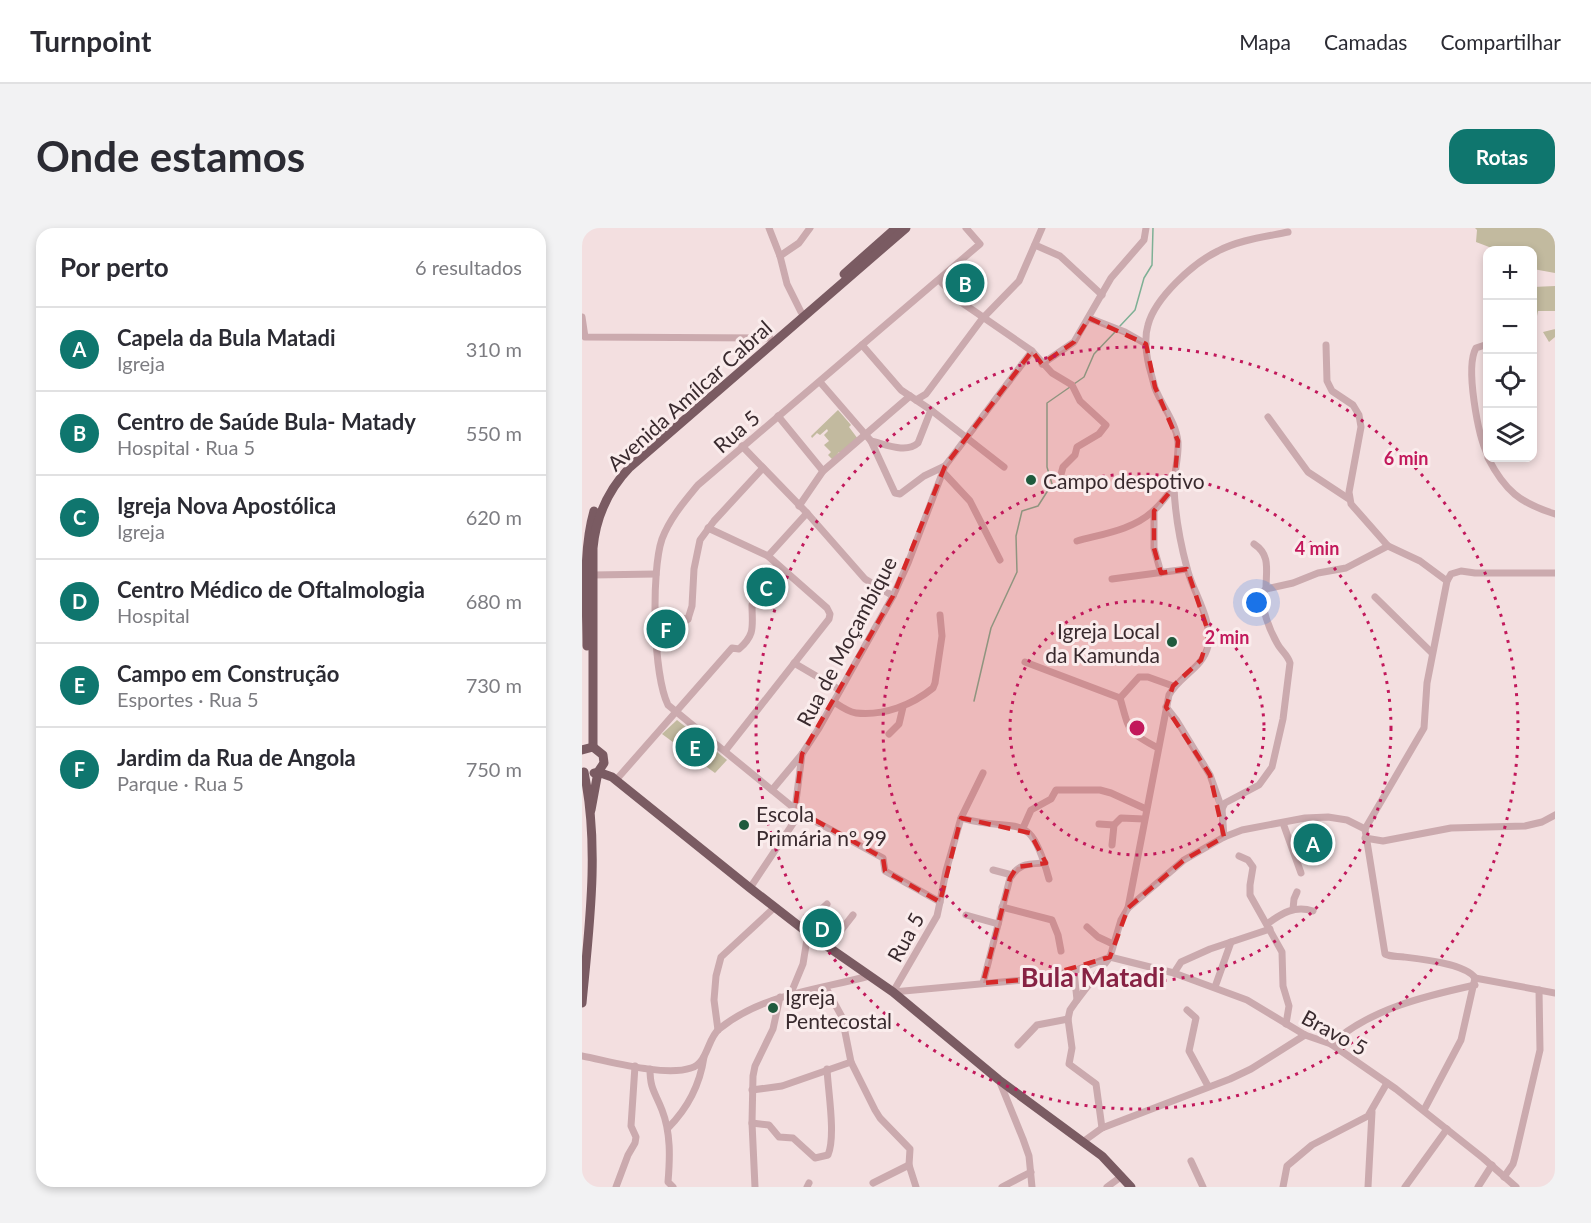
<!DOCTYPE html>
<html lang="pt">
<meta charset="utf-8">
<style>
:root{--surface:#fff;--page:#f2f2f3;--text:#2b2b33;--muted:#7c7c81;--line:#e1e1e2;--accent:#0f766e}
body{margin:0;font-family:Lato,sans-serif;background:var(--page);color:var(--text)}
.controls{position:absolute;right:18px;top:18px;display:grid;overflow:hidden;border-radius:12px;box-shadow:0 3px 9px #0003}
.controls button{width:54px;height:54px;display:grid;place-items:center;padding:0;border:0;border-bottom:2px solid var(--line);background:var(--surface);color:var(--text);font:30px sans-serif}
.you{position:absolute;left:675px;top:375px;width:21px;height:21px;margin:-15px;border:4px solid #fff;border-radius:50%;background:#1a73e8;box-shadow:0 0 0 9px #1a73e833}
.badge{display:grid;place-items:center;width:39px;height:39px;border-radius:50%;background:var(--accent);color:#fff;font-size:20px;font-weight:700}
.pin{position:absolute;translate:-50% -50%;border:3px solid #fff;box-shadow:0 2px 6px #0006}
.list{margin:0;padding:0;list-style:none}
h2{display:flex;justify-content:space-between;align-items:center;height:78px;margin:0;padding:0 24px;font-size:26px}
h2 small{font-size:20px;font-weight:400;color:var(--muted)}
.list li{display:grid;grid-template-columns:39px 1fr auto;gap:18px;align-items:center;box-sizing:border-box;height:84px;padding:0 24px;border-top:2px solid var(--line)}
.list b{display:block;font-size:22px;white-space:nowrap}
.list p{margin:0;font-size:20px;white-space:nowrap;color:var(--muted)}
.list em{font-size:20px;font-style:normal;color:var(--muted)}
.icon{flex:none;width:33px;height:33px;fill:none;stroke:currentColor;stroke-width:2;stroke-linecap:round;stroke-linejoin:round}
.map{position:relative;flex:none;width:973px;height:959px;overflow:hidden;border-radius:18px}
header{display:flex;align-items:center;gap:36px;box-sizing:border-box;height:84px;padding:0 30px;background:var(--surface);border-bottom:2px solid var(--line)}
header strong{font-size:28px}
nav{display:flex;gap:33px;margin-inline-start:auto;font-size:21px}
.intro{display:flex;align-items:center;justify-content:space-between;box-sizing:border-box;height:144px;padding:0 36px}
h1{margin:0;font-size:42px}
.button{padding:15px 27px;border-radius:18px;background:var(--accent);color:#fff;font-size:21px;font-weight:700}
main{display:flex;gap:36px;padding:0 36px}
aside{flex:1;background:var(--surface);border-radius:18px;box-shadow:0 3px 9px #0003}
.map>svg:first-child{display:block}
.green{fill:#c2ba9f}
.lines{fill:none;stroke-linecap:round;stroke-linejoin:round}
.stream{stroke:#7eb095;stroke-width:1.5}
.minor{stroke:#cbaaae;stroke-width:7}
.major{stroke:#7a5b62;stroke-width:9}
.marked{fill:#d62828;fill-opacity:0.2;stroke:#d62828;stroke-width:4.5;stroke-dasharray:12 8;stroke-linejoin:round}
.ring{fill:none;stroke:#c2185b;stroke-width:3;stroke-dasharray:3 6}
.poi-dot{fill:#1f5a3d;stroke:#faecec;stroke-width:2}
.labels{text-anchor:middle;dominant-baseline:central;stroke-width:6;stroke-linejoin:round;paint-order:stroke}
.street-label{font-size:21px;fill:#392a2e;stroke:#faecec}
.poi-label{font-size:21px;fill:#392a2e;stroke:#faecec;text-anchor:start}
.district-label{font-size:27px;font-weight:bold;fill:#872344;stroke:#faecec}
.centre{fill:#c2185b;stroke:#faecec;stroke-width:3}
.ring-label{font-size:18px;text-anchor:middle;font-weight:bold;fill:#c2185b;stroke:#faecec;stroke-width:6;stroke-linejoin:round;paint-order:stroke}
</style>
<header>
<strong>Turnpoint</strong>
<nav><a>Mapa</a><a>Camadas</a><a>Compartilhar</a></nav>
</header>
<div class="intro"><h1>Onde estamos</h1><a class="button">Rotas</a></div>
<main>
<aside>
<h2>Por perto<small>6 resultados</small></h2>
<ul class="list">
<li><span class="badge">A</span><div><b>Capela da Bula Matadi</b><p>Igreja</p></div><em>310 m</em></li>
<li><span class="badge">B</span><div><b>Centro de Saúde Bula- Matady</b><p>Hospital · Rua 5</p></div><em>550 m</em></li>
<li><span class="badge">C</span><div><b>Igreja Nova Apostólica</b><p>Igreja</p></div><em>620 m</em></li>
<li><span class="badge">D</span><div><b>Centro Médico de Oftalmologia</b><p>Hospital</p></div><em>680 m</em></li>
<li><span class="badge">E</span><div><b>Campo em Construção</b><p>Esportes · Rua 5</p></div><em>730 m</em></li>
<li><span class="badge">F</span><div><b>Jardim da Rua de Angola</b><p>Parque · Rua 5</p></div><em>750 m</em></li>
</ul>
</aside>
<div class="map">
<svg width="973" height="959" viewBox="0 0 973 959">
<rect width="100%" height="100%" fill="#f3dfe0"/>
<g class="green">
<path d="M893 0H973V45L951 41V31L954 30 951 22H915L894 14 895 2Z"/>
<path d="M973 58V109L967 114 961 104 973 101V83H956L954 93 951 83V59Z"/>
<path d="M256 182 269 197 267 199 276 211 259 225 257 224 251 232 246 227 249 224 242 217 247 213 242 207 246 203 245 201 238 207 235 205 230 210 229 208Z"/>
<path d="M95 492 145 532 133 545 80 506Z"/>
</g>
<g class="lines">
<g class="stream">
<path d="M538 98 553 82 562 50 570 37 571 0"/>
<path d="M492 156 502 149 512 126 533 104"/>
<path d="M392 473 409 400 435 344 434 308 440 283 456 278 470 256 465 239V175L488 159"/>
</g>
<g class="minor">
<path d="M187 0 198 28 205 56 219 84"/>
<path d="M453 17 478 28 520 67"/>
<path d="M198 28 217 15 228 0"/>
<path d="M357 52 379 74 450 123 470 145 490 157 498 173 524 197 517 206 495 219 493 227 481 239 478 250 482 253"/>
<path d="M0 89 3 109 188 110"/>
<path d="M507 90 543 104 564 116"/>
<path d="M906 116 894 120C883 139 896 208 906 228"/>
<path d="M280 117 319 162 349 182 422 239"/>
<path d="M744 117 745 153 750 163 771 177 777 187 779 199 767 264 769 276 806 318 838 333 865 353"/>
<path d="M460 136 492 114 529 50 562 12 564 0"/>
<path d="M238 154 289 213 313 265 318 266 342 248 363 238"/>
<path d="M334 172 344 166 400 91 437 53 460 0"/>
<path d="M196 188 241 243"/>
<path d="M686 189 726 244 767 271"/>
<path d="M289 213C303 216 324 226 336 215L349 182"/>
<path d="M160 218 225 285 283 351 311 368"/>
<path d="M906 230C923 263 938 275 973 286"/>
<path d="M360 243 388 273 418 332"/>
<path d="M217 278 241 243 328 168"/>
<path d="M572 283V320L579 345"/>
<path d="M126 300 186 328 245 380 248 386 247 391 143 523"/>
<path d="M495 313C520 306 550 302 570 284 579 277 585 267 592 259"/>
<path d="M672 316C689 327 684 342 684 361"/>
<path d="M186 328 225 285"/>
<path d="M11 347 74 346"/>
<path d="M530 351 605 341"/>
<path d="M793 369 850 425"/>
<path d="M75 388 106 391"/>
<path d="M76 419 106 391 110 378 112 341 118 312 132 293 181 240"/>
<path d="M443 434 538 470"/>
<path d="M212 435 258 462"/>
<path d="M538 470C548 504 544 503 576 520"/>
<path d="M538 470 557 449H566L591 458"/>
<path d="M252 474C258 478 266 484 274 485 302 488 330 477 351 460L353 455 360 408 358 387"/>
<path d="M584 479 595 493 628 547 640 581"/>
<path d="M307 506 317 496 321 479"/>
<path d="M34 552 150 420 157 421C174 406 170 398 170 377"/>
<path d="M190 562 220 526 237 500 311 368 326 335 363 238 450 123"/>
<path d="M213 581 220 526"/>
<path d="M379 590C437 607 447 578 467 651"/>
<path d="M701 595 719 645"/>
<path d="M517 596 532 597"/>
<path d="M441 600 449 582 469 571 474 562H518L529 565 564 581"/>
<path d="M642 609 640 581 643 575 677 557 690 539 701 491 708 435C706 427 699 423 695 415 687 401 679 380 681 364L684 361 711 355 736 345 764 340 806 318"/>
<path d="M783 610 801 613 869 600 943 598 960 594 973 587"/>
<path d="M530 617 532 597 539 590 562 591"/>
<path d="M657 628 666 632 671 639 668 657V667L700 724 701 758 707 778 704 796"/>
<path d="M411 642 430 647"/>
<path d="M168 660 218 585"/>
<path d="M358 674 364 643 379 590 401 545"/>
<path d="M420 679 470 692 476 707 479 723"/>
<path d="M546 680 587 467C597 448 621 440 626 418 631 391 611 365 605 340 598 314 593 285 592 259 592 244 597 229 596 214 594 194 580 178 573 160 571 153 569 145 567 138 564 125 562 110 566 97 573 70 611 35 636 23 657 12 682 9 706 4"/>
<path d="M711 681 712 671 715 664"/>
<path d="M384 687 416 696"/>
<path d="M685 696C700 685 713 677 731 683"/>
<path d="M505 699 516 709 531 716"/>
<path d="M219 700 245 676"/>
<path d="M246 719 271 687"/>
<path d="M492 743 495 772 488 782 486 791 490 820 487 836 514 856 520 900"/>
<path d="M592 745 599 734 628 721 688 701"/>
<path d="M893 750 973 765"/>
<path d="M401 755 428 650C438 635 445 636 463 635"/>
<path d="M633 759 649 714"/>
<path d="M244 760 260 789 269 834 293 882 298 890 328 921 327 937 334 959"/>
<path d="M311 764 355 688 358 674 303 643 301 630 218 585 86 477C71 446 69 343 80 311 88 290 102 274 116 257L398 16 384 0"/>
<path d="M311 764 452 751 492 743 528 729 592 745 665 772 723 807 749 816 814 861 901 930 934 959"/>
<path d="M209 765 221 736 226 705"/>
<path d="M495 772 528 729 539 692 546 680 602 632 642 609 660 602 723 590 746 589 765 592 783 601"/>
<path d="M605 782 614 790 607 823 626 858"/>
<path d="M136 802 132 772 134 748 139 729 193 679"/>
<path d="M749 816C788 781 843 768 893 757"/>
<path d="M436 817 455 797 486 791"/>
<path d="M0 828C27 833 82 849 109 840 126 835 125 811 137 801 180 766 236 762 287 748"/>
<path d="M68 841C68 861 73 864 80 882 89 905 88 930 86 954L91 959"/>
<path d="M417 852 441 911 447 928 450 959"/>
<path d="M170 862 200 858 269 834"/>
<path d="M842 882 879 812 893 750C884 736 839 731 822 729 815 728 809 729 803 726L783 601 842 500 845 455 865 353 869 346 879 343 893 345H973"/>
<path d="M170 895 187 897 197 909 211 910 233 930 246 927C254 908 246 863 245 841"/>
<path d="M86 900C105 881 118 856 122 829"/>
<path d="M502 913 520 900 648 851 669 841 723 807"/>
<path d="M609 933 621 959"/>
<path d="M922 949 931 936 933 929 958 822 957 762"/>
<path d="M291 955 327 937"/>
<path d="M34 959 46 927 53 915 54 909 49 898 53 838"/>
<path d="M173 959 170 895 171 848 173 838 191 801 198 769"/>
<path d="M225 959 227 955"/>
<path d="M420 959 449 944"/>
<path d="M525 959 540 948"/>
<path d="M701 959 705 938 730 917 786 888 805 855"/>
<path d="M786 959 790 884"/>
<path d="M823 959 865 901"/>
<path d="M896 959 910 937"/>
</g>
<g class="major">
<path d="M262 46 314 0"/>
<path d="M5 418C5 374 0 325 12 283"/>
<path d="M11 519V320C14 288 26 262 48 239L324 0"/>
<path d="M0 522 11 519 21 527 22 535 16 544 12 545"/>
<path d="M9 582 16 544 30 549 168 660 226 705 311 764 417 852 520 928 549 959"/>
<path d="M0 775C7 701 18 618 2 544"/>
</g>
</g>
<path class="marked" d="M507 90 564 116 573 159 596 213 592 259 572 283V320L579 345 605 341 627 406 619 432 591 458 584 479 628 547 642 609 602 632 546 680 528 729 452 751 401 755 428 650 435 639 464 635 448 605 379 590 358 674 303 643 301 630 213 581 220 526 311 368 363 238 450 123 460 136 492 114Z"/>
<g class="ring">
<circle cx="555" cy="500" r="127"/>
<circle cx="555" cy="500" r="254"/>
<circle cx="555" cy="500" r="381"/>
</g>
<g class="poi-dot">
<circle cx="449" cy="252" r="6"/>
<circle cx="590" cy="414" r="6"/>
<circle cx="162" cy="597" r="6"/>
<circle cx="191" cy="780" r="6"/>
</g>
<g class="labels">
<g class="street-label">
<text transform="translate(107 167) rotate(-42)">Avenida Amílcar Cabral</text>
<text transform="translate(154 203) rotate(-41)">Rua 5</text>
<text transform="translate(264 413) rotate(-62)">Rua de Moçambique</text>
<text transform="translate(323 709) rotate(-61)">Rua 5</text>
<text transform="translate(753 804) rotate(29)">Bravo 5</text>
</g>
<g class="poi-label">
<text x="461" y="252">Campo despotivo</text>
<text x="578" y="402" text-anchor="end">Igreja Local<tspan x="578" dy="24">da Kamunda</tspan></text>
<text x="174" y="585">Escola<tspan x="174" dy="24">Primária nº 99</tspan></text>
<text x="203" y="768">Igreja<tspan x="203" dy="24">Pentecostal</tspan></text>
</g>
<g class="district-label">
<text x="511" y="748">Bula Matadi</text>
</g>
</g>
<circle cx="555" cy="500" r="9" class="centre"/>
<g class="ring-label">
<text x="824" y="237">6 min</text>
<text x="735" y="327">4 min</text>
<text x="645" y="416">2 min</text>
</g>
</svg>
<div class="controls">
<button>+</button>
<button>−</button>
<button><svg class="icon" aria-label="locate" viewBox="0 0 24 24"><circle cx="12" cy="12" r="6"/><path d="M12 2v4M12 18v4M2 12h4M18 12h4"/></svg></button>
<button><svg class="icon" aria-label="layers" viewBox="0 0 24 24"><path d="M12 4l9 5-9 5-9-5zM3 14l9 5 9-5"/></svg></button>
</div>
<div class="you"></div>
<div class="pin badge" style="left:731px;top:615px">A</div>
<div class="pin badge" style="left:383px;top:55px">B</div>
<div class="pin badge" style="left:184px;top:359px">C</div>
<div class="pin badge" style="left:240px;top:700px">D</div>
<div class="pin badge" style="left:113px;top:519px">E</div>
<div class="pin badge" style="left:84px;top:401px">F</div>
</div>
</main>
